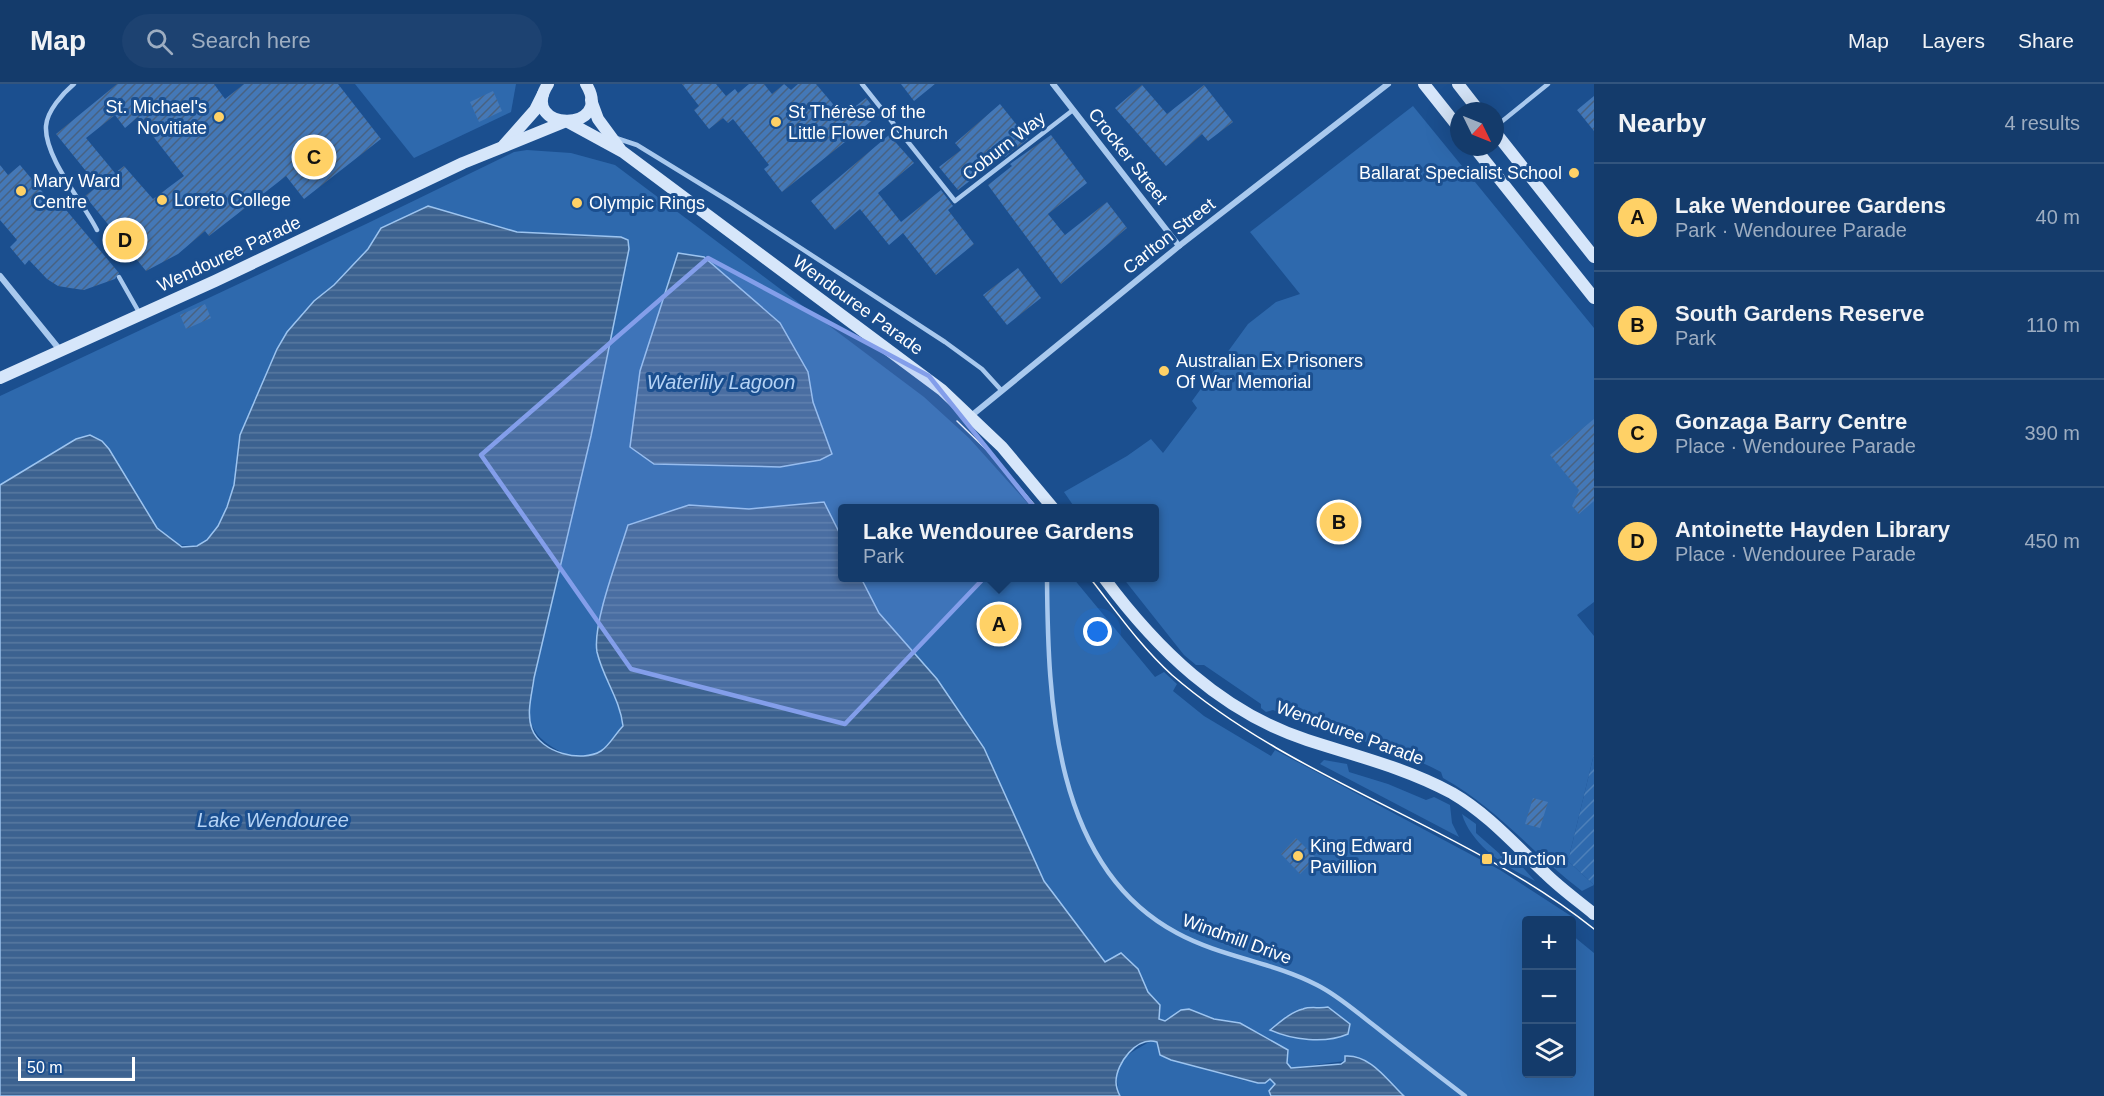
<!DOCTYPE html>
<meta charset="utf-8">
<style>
:root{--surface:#143b6b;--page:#1d4271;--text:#f1f3f6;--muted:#9dadc1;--line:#33557e;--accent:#ffd166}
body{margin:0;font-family:Helvetica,sans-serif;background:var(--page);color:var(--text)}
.controls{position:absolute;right:18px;bottom:18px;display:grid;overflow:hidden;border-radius:6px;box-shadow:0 6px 24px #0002}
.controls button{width:54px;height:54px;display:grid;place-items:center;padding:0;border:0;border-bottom:2px solid var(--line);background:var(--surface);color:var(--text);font:30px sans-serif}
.compass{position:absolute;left:1450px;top:18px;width:54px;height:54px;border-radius:50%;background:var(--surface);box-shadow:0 6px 24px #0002;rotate:133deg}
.scale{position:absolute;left:18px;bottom:15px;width:117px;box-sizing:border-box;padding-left:6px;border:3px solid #fff;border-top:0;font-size:16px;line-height:21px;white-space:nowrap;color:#fff;-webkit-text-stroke:4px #1b4f8f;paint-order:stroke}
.you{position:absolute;left:1098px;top:548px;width:21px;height:21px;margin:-15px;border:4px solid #fff;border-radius:50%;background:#1a73e8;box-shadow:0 0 0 9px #1a73e833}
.badge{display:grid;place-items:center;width:39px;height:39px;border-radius:50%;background:var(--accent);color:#111;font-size:20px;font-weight:700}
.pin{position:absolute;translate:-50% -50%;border:3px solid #fff;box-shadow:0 2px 6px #0006}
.popup{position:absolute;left:838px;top:420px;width:321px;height:78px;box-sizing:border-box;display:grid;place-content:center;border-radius:6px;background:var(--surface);filter:drop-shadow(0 2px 4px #0005);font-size:20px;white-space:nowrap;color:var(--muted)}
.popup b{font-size:22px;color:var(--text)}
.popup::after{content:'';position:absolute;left:50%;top:100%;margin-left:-12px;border:12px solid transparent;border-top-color:var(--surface)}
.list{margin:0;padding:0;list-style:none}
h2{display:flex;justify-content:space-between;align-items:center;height:78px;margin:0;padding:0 24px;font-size:26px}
h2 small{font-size:20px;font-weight:400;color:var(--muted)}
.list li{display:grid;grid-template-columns:39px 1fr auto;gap:18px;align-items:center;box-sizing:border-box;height:108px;padding:0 24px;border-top:2px solid var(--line)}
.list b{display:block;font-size:22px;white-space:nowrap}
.list p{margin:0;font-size:20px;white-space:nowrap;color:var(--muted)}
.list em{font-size:20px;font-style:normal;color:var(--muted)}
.icon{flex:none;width:33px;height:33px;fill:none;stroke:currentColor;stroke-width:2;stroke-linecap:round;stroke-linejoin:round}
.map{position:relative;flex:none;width:1594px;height:1012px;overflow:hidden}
header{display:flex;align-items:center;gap:36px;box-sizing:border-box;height:84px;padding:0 30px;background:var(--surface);border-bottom:2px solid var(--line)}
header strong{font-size:28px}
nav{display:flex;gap:33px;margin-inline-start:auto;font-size:21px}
.search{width:420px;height:54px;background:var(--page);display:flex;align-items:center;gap:15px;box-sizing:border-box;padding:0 21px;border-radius:33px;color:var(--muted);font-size:22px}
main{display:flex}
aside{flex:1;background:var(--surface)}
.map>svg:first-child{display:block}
.green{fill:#2e69ad;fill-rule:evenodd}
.garden{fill:url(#garden-furrows)}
.water{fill:url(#water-rules);stroke:#9cc4f0;stroke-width:1.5}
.building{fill:url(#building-hatch);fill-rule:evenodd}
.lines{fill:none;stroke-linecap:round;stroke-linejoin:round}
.lane{stroke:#a9c9ee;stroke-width:4.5}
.street{stroke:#a9c9ee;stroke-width:6}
.secondary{stroke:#d6e6fa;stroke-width:12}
.tram{stroke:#fff;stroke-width:1.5}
.marked{fill:#839eea;fill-opacity:0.2;stroke:#839eea;stroke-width:4.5;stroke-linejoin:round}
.poi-dot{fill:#ffd166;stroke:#1b4f8f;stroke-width:2}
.labels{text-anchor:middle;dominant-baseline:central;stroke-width:6;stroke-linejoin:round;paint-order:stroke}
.poi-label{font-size:18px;fill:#fff;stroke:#1b4f8f;text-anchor:start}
.street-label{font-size:18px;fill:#fff;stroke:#1b4f8f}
.water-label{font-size:20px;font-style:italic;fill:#b5d3f5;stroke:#1b4f8f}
</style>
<header>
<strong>Map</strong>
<div class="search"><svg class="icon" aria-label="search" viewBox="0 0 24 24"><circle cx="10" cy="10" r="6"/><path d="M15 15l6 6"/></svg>Search here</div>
<nav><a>Map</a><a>Layers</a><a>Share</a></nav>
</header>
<main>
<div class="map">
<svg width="1594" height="1012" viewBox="0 0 1594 1012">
<defs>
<pattern id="garden-furrows" width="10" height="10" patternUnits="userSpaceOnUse" patternTransform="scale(1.5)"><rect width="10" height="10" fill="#2e69ad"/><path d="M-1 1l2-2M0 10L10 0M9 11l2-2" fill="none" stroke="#4d80b9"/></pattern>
<pattern id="water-rules" width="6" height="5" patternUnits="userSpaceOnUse" patternTransform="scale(1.5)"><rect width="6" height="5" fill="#3c6290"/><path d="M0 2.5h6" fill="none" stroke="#597aa1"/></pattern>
<pattern id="building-hatch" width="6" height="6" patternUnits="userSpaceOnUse" patternTransform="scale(1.5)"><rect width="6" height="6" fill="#4478b7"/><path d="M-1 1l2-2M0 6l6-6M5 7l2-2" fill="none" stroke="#486282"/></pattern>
</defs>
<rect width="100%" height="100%" fill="#1b4f8f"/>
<g class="green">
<path d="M355 0H516L511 28 414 74Z"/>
<path d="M1413 22 1594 244V518L1577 531 1594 552V670L1568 777 1594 801 1582 807C1533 770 1496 723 1443 694L1441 688C1388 660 1328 649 1273 626L1266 628 1261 624V620L1204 581H1196L1184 571 1123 494H1155V424H1075L1064 408 1127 372 1151 355 1163 369 1197 324 1192 317 1248 240 1276 218 1300 210 1250 148Z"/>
<path d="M527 66 571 69 615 81 924 313 969 354 1032 424H843V456L824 418 749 425 689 421 607 512 596 551 621 626 623 642C614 652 606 666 593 671 584 675 570 672 561 668 523 648 528 632 534 594L591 352 629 165 628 156 621 153 517 148 428 122 381 144 368 165 334 201 314 217 287 248 277 265 240 351 234 401 227 423 218 442 207 456 197 462 176 461 157 444 76 355 0 401V312L366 140 514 68ZM704 173 780 239 808 288 813 318 831 370 717 380H655L630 363 640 287 660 229Z"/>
<path d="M861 494H1073L1155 593 1164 588 1177 600 1173 607 1204 632 1271 672 1275 666 1500 786 1571 832 1570 836H1526V990H1572V851L1594 869V1012H1404L1371 979 1345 977 1291 984 1261 953 1240 939 1214 935 1189 925 1181 926 1165 937 1159 935 1160 920 1148 908 1138 885 1105 878 1044 797 984 664 937 595 879 529ZM1305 924 1318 925 1335 955 1302 954Z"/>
<path d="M1324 676 1347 680 1349 688 1388 700 1426 716 1434 713 1450 721 1452 739 1459 753 1320 680Z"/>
<path d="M1462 730 1476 740V749L1509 778 1517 777 1535 797C1507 784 1471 761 1462 730Z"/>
<path d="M1151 957 1157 958 1171 976 1246 997 1270 995 1275 999 1269 1007 1271 1012H1120C1110 978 1126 971 1151 957Z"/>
</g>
<path class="garden" d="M1594 670V801L1568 777Z"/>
<g class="water">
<path d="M428 122 517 148 621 153 628 156 629 165 591 352 534 594C532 610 526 629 532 645 541 669 582 679 601 667 609 662 616 649 623 642 620 615 603 594 597 568 592 540 619 471 628 441L689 421 749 425 824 418 843 456V494H861L879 529 937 595 984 664 1044 797 1105 878 1121 869 1138 885 1148 908 1160 921 1159 935 1165 937 1181 926 1189 925 1214 935 1240 939 1288 966 1287 979 1291 984 1341 980 1345 977V972C1370 970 1387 996 1404 1012H1271L1269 1007 1275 1000 1270 995 1265 999H1258L1171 976 1160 971 1157 958C1137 952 1116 979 1116 998 1116 1002 1118 1008 1120 1012H0V401L76 355 90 351 102 357 109 365 157 444 182 463 197 462 207 456 218 442 227 423 234 401 240 351 277 265 287 248 314 217 334 201 368 165 381 144Z"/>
<path d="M678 169 704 173 780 239 808 288 813 318 832 370 820 376 780 383 654 380 630 363 640 287Z"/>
<path d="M1328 923 1350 940 1348 950C1325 960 1292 956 1270 946 1280 938 1291 928 1303 925 1311 922 1319 925 1328 923Z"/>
</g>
<g class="building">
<path d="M117 0H214L225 15 244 0H338L381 55 304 115 286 92 209 152 205 147 178 170 146 187 85 112 98 102 56 50ZM115 31 125 44 138 33 184 92 153 115 124 82 115 89 86 54Z"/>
<path d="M682 0H716L726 12 735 5 738 9 749 0H764L772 10 784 0 791 6 798 0H816L843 32 866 14 879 31 782 108 764 85 769 81 733 35 728 39 723 34 709 45 694 26 699 22Z"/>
<path d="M901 0H935L914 17Z"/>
<path d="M1142 1 1167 30 1204 1 1233 38 1208 57 1202 50 1166 82 1115 24Z"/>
<path d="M493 7 502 27 479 38 470 18Z"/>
<path d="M1594 12V47L1577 26Z"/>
<path d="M1000 20 1028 55 1005 73 997 62 969 84 976 92 958 106 939 83 961 66 955 59Z"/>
<path d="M889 51 914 79 878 109 901 138 941 106 953 122 948 126 974 160 936 191 903 149 889 161 860 125 835 146 811 117Z"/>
<path d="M1051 51 1087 99 1048 130 1065 151 1107 118 1127 144 1061 200 988 101 1012 82 1010 80Z"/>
<path d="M0 81 8 91 20 81 56 124 61 120 119 189 115 195 84 206 70 204 58 202 47 195 29 176 25 181 10 163 17 156 0 136Z"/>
<path d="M1018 184 1041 214 1007 241 983 211Z"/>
<path d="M205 220 211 234 186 245 180 231Z"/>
<path d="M1594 335V417L1579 430 1572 422 1579 406 1550 371Z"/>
<path d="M1533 714 1548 718 1540 744 1525 740Z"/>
<path d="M1296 754 1316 774 1300 790 1281 770Z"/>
</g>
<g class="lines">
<g class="lane">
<path d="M74 0C63 9 47 27 46 42 44 73 83 118 97 146"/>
<path d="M862 0 955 117 1073 26"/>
<path d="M1495 43 1548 0"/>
<path d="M616 54 637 61 730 118 945 258 982 285 1002 307"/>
<path d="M119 193 140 230"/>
<path d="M1047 494C1048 617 1053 783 1177 849 1221 873 1273 878 1317 901 1339 912 1356 928 1376 943 1405 966 1435 989 1465 1012"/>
</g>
<g class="street">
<path d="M1053 0 1179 162"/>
<path d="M0 192 60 266"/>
<path d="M971 332 1179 162 1388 0"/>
</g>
<g class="secondary">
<path d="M548 0C517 48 616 50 586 0"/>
<path d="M1424 0 1459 44"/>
<path d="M1458 0 1479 27"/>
<path d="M591 16 598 35 620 65"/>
<path d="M568 38 623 68 942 306 1002 363 1053 424"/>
<path d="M1495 48 1594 173"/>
<path d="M504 61 535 26 543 10"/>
<path d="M1474 63 1594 214"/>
<path d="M0 294 215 197 463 79 564 38"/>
<path d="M1104 494C1156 564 1221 628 1307 656 1356 672 1406 684 1452 709 1488 730 1515 761 1545 789 1560 804 1577 816 1594 830"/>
</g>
<g class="tram">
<path d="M957 337 994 373 1037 424"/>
<path d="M1090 494C1116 527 1140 562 1172 591 1294 697 1466 743 1594 845"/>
</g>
</g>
<path class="marked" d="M708 174 929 292 1042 433 845 640 631 585 481 371Z"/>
<g class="poi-dot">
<circle cx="219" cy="33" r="6"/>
<circle cx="776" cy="38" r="6"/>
<circle cx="1574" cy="89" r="6"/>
<circle cx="21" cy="107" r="6"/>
<circle cx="162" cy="116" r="6"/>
<circle cx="577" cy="119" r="6"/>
<circle cx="1164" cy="287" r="6"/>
<circle cx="1298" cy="772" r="6"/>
<rect x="1481" y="769" width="12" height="12" rx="3"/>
</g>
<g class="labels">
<g class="poi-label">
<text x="207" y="23" text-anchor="end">St. Michael's<tspan x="207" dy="21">Novitiate</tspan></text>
<text x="788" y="28">St Thérèse of the<tspan x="788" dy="21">Little Flower Church</tspan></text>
<text x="1562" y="89" text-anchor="end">Ballarat Specialist School</text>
<text x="33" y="97">Mary Ward<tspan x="33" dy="21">Centre</tspan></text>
<text x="174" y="116">Loreto College</text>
<text x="589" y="119">Olympic Rings</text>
<text x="1176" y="277">Australian Ex Prisoners<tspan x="1176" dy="21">Of War Memorial</tspan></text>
<text x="1310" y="762">King Edward<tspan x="1310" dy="21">Pavillion</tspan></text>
<text x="1499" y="775">Junction</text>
</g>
<g class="street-label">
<text transform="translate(1004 62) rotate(-38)">Coburn Way</text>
<text transform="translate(1128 72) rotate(52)">Crocker Street</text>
<text transform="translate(1169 152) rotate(-38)">Carlton Street</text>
<text transform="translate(229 170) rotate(-25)">Wendouree Parade</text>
<text transform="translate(858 221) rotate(36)">Wendouree Parade</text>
<text transform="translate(1350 649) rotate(20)">Wendouree Parade</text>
<text transform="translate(1237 855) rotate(20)">Windmill Drive</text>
</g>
<g class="water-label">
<text x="721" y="298">Waterlily Lagoon</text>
<text x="273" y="736">Lake Wendouree</text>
</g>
</g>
</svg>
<div class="controls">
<button>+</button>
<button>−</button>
<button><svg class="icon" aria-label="layers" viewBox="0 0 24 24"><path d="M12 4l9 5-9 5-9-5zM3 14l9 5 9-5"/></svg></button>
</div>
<svg class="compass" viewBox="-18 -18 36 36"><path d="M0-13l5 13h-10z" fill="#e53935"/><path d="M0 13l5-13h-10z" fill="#9dadc1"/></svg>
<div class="scale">50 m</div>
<div class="you"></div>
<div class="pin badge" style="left:999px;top:540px">A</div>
<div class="popup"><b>Lake Wendouree Gardens</b>Park</div>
<div class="pin badge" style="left:1339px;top:438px">B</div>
<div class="pin badge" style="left:314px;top:73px">C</div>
<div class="pin badge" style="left:125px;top:156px">D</div>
</div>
<aside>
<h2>Nearby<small>4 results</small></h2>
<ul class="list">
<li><span class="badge">A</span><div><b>Lake Wendouree Gardens</b><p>Park · Wendouree Parade</p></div><em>40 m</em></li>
<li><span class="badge">B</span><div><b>South Gardens Reserve</b><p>Park</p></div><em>110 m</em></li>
<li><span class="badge">C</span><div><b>Gonzaga Barry Centre</b><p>Place · Wendouree Parade</p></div><em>390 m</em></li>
<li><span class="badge">D</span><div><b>Antoinette Hayden Library</b><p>Place · Wendouree Parade</p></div><em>450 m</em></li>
</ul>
</aside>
</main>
